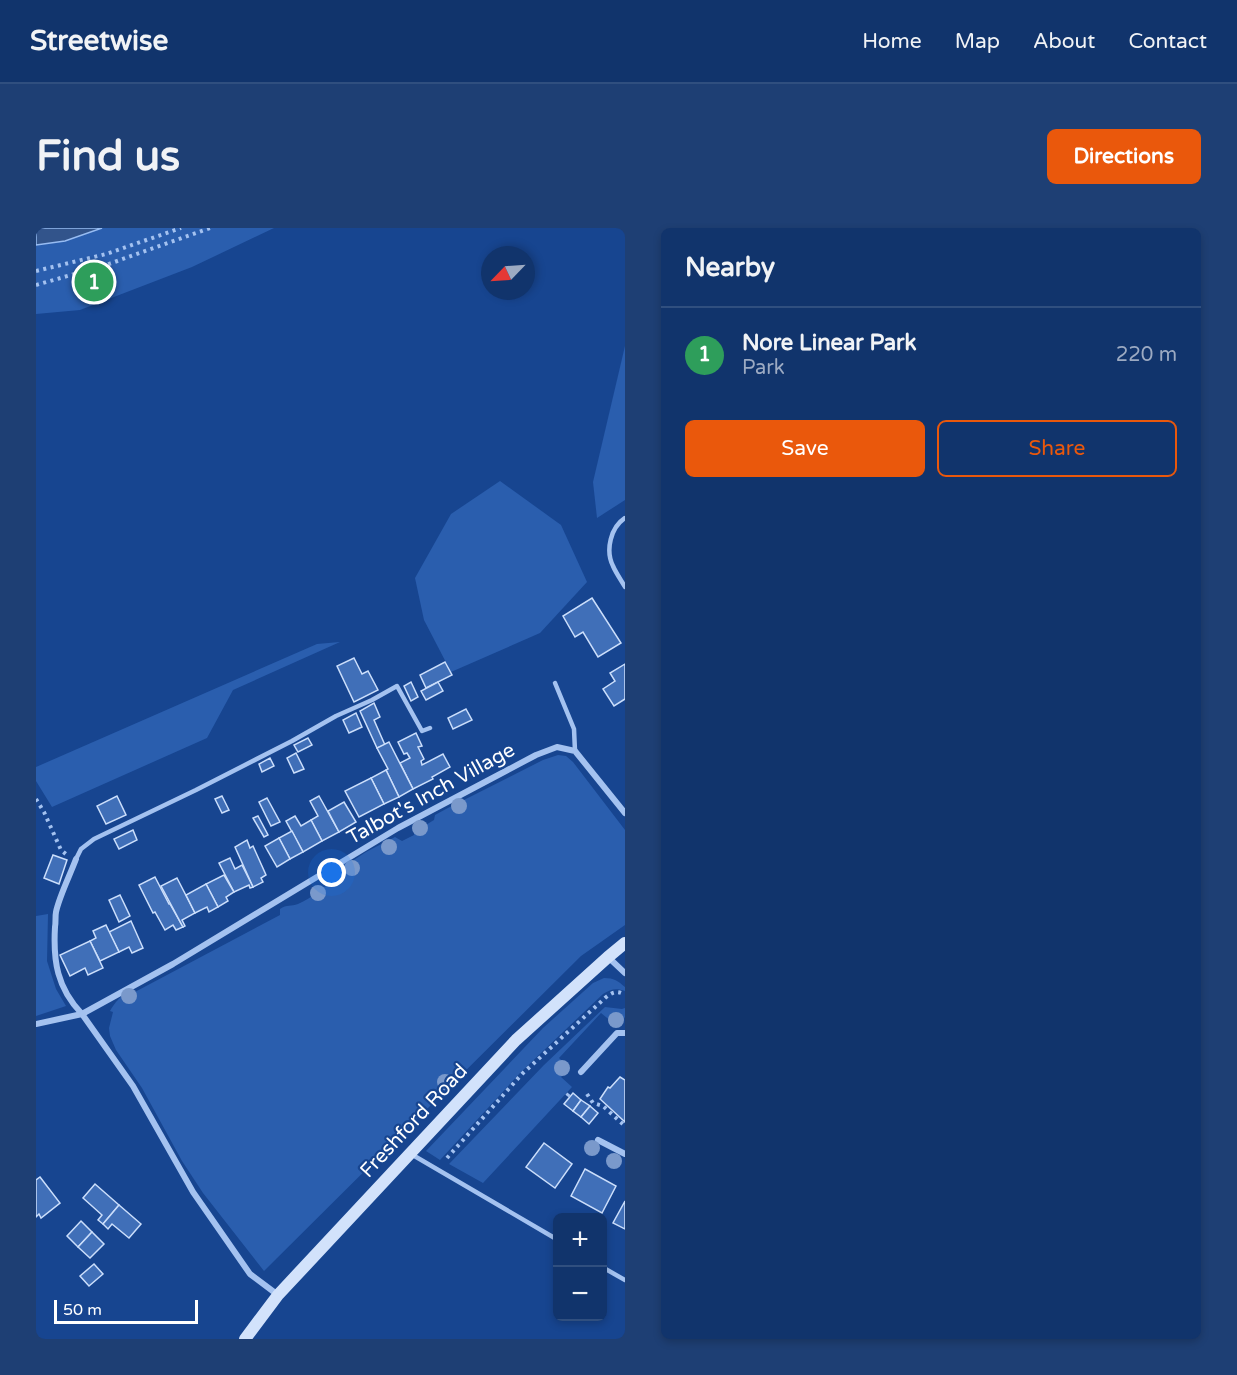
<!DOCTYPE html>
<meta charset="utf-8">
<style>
:root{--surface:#11346c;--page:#1e3f74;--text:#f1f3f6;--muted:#9caac2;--line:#304f7f;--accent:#ea580c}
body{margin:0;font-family:"Varela Round",sans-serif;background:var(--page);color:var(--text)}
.controls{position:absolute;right:18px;bottom:18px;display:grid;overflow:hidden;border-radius:9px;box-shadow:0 3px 9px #0003}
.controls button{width:54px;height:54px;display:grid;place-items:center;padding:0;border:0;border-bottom:2px solid var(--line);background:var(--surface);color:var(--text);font:30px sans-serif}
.compass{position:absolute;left:445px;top:18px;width:54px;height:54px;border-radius:50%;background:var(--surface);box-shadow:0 3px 9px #0003;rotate:245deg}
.scale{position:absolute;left:18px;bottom:15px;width:144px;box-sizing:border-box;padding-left:6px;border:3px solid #fff;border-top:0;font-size:16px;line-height:21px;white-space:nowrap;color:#fff;-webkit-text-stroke:4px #174590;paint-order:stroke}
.you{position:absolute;left:296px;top:645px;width:21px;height:21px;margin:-15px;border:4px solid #fff;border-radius:50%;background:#1a73e8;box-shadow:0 0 0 9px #1a73e833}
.badge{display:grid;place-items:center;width:39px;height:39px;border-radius:50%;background:var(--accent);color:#fff;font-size:20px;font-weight:700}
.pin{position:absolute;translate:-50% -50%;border:3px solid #fff;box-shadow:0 2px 6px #0006}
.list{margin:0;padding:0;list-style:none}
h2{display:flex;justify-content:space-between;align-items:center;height:78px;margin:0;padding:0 24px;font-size:26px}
h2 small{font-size:20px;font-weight:400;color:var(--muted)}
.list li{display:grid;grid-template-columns:39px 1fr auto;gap:18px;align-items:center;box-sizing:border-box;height:96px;padding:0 24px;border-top:2px solid var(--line)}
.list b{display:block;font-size:22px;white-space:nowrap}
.list p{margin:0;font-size:20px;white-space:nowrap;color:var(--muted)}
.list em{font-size:20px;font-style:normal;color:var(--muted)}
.actions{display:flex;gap:12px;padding:18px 24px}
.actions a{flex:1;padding:14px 0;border:2px solid var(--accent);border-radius:9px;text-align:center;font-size:21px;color:var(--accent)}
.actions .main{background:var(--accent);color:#fff}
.map{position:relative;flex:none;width:589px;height:1111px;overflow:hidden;border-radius:9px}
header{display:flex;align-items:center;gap:36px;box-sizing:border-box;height:84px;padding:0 30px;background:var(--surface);border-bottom:2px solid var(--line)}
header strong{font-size:28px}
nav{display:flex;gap:33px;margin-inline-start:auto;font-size:21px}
.intro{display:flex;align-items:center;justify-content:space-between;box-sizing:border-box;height:144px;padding:0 36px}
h1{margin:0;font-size:42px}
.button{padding:15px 27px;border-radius:9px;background:var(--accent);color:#fff;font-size:21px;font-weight:700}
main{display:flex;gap:36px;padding:0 36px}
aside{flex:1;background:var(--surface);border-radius:9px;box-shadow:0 3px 9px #0003}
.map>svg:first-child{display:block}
.green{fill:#2a5eae}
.water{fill:#32548b;stroke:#97bcf2;stroke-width:1.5}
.building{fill:#406fb8;stroke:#cbdefb;stroke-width:1.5}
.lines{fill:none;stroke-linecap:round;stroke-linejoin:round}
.path{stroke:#a4c2f0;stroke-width:4;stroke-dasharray:3 4.5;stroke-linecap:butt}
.service{stroke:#a4c2f0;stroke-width:4.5}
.minor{stroke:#a4c2f0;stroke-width:6}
.secondary{stroke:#d2e2fb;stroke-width:12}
.tree{fill:#7a99cb}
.labels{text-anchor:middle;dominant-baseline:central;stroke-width:4.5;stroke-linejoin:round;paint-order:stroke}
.street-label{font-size:20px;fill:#fff;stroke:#174590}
</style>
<header>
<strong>Streetwise</strong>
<nav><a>Home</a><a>Map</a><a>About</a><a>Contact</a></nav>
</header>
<div class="intro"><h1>Find us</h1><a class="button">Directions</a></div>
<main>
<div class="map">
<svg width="589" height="1111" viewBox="0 0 589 1111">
<rect width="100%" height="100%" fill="#174590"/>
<g class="green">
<path d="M66 0H238L156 39 44 82 0 86V17L29 13Z"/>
<path d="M589 118V272L561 290 557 254Z"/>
<path d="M464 253 525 297 551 354 504 405 415 444 388 392 379 350 415 286Z"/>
<path d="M304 414 197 462 171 510 16 579 0 553V539L281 416Z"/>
<path d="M522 527 530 528 537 534 589 602V697L545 728 228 1043 167 965 146 933 106 860 80 822 74 808 73 800 77 784 74 783C79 774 84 769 92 763L97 765 244 687V681C251 676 255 679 262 676 276 670 288 659 300 651L298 645 330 624 359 609 366 613 378 607 379 599 385 595 388 598 398 592 399 587 410 581 507 532Z"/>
<path d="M12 686 11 733 20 761 30 778 0 788V688Z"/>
<path d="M568 750C578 750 582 753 589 759V763C580 760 575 761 567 766L484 845 404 932 390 923 507 800 557 755Z"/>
<path d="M569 779 586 781 589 780V789L583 797 576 794 565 785 523 830 534 840 525 849 536 859 447 955 413 936 508 837Z"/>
</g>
<path class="water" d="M0 0H66L29 13 0 17Z"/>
<g class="building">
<path d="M556 370 585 415 562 429 547 404 539 409 527 388Z"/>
<path d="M318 430 326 446 332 443 342 462 318 474 301 438Z"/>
<path d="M409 434 416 447 390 460 384 447Z"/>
<path d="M589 436V471L578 478 567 461 579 453 574 445Z"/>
<path d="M375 454 382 469 375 473 368 458Z"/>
<path d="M402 454 407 463 390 472 385 463Z"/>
<path d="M338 475 344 489 338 492 349 517 341 520 324 483Z"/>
<path d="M430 481 436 492 417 501 412 490Z"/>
<path d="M320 485 326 499 313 505 307 492Z"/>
<path d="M380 505 386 518 382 519 388 531 385 533 386 537 407 526 414 539 396 549 397 551 377 561 364 535 374 530 371 525 368 526 362 514Z"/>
<path d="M272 510 276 517 262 524 258 517Z"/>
<path d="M353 514 377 561 363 569 350 542 352 541 341 520Z"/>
<path d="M260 525 268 541 258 545 251 530Z"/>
<path d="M234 530 238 538 226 544 223 536Z"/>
<path d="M350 542 363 569 348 576 335 550Z"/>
<path d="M335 550 348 576 323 589 309 563Z"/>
<path d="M81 568 90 587 70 596 61 578Z"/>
<path d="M186 568 193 582 186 585 179 571Z"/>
<path d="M283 568 303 604 286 613 275 592 282 588 274 573Z"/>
<path d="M231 570 244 594 235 598 223 574Z"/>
<path d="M308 574 320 594 303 604 292 583Z"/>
<path d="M222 588 232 607 228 609 217 590Z"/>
<path d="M259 588 265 598 275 592 286 613 267 624 250 593Z"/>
<path d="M97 602 101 612 83 621 78 611Z"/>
<path d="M256 603 267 624 254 631 243 610Z"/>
<path d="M243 610 254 631 241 639 229 618Z"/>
<path d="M211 612 214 620 217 618 230 647 225 650 227 654 217 659 199 619Z"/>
<path d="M17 627 31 632 23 656 8 650Z"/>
<path d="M194 630 199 641 206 637 217 659 214 660 213 657 198 664 183 635Z"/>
<path d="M188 647 198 664 190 669 192 673 182 679 170 656Z"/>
<path d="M119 649 133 676H134L147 699 140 702 137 697 129 702 119 684 117 685 103 657Z"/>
<path d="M141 650 159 685 146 692 149 698 147 699 125 658Z"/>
<path d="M170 656 182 679 173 684 171 679 159 685 150 667Z"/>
<path d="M84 667 94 688 83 694 73 672Z"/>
<path d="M95 693 107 720 96 725 93 719 83 724 73 704Z"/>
<path d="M70 697 83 724 64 733 54 713 60 710 57 703Z"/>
<path d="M54 713 67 740 52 747 49 740 34 748 24 727Z"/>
<path d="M584 849 589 852V894L564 871 572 859 574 860Z"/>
<path d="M537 865 545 872 537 883 528 876Z"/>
<path d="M545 872 554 878 545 889 537 883Z"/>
<path d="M554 878 562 885 553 896 545 889Z"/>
<path d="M508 915 536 936 519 960 490 939Z"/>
<path d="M549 941 580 958 566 985 535 968Z"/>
<path d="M4 949 24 975 5 990 3 986 0 989V952Z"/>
<path d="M59 956 83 977 67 996 62 992 66 987 47 970Z"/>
<path d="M589 973V1001L577 995Z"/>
<path d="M83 977 105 996 93 1010 76 996 72 1001 67 996Z"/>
<path d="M45 993 56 1004 42 1019 31 1008Z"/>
<path d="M56 1004 68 1016 54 1030 42 1019Z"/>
<path d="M58 1036 67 1046 53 1058 44 1048Z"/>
</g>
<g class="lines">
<g class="path">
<path d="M0 43 70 26 145 0"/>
<path d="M0 57 70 37 174 0"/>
<path d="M0 571 8 584 25 622 31 627"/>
<path d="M551 866 557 875 567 878 589 898"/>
<path d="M531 868 535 863"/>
<path d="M411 930 486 846 569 770C576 764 581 762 589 767"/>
</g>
<g class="service">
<path d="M589 290C575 299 569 322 577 338 580 345 585 352 589 359"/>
<path d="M519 455 538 501 539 523"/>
<path d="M40 631 45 621 58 611 160 562 256 513 300 488 336 472 361 458 386 503 394 500"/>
<path d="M375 926 522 1012"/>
<path d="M566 1039 589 1052"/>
</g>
<g class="minor">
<path d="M40 631C34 647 23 669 20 684 19 689 20 694 19 699 17 733 21 760 46 786"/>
<path d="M572 729 589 745"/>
<path d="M0 796 46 786"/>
<path d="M545 844 581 805H589"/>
<path d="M562 912 589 926"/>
<path d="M242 1067 214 1046 157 964 97 858 46 786 137 736 362 600 500 527 521 519 539 523 589 585"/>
</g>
<path class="secondary" d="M209 1111 242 1067 480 812 572 729 589 715"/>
</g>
<g class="tree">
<circle cx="423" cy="578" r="8"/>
<circle cx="384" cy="600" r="8"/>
<circle cx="353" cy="619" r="8"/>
<circle cx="316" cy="640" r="8"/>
<circle cx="282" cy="665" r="8"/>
<circle cx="93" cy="768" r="8"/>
<circle cx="580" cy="792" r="8"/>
<circle cx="526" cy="840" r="8"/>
<circle cx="409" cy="854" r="8"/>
<circle cx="556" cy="920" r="8"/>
<circle cx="578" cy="933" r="8"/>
</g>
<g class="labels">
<g class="street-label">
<text transform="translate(395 566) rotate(-29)">Talbot's Inch Village</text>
<text transform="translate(378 893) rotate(-47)">Freshford Road</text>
</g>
</g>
</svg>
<div class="controls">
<button>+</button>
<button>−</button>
</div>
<svg class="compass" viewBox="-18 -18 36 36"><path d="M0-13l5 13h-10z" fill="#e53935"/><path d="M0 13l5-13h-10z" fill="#9caac2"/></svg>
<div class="scale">50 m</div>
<div class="you"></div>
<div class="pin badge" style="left:58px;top:54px;background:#2e9e5b">1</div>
</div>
<aside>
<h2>Nearby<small></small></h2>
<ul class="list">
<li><span class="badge" style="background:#2e9e5b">1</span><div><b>Nore Linear Park</b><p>Park</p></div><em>220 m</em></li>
</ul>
<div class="actions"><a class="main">Save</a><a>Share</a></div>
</aside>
</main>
